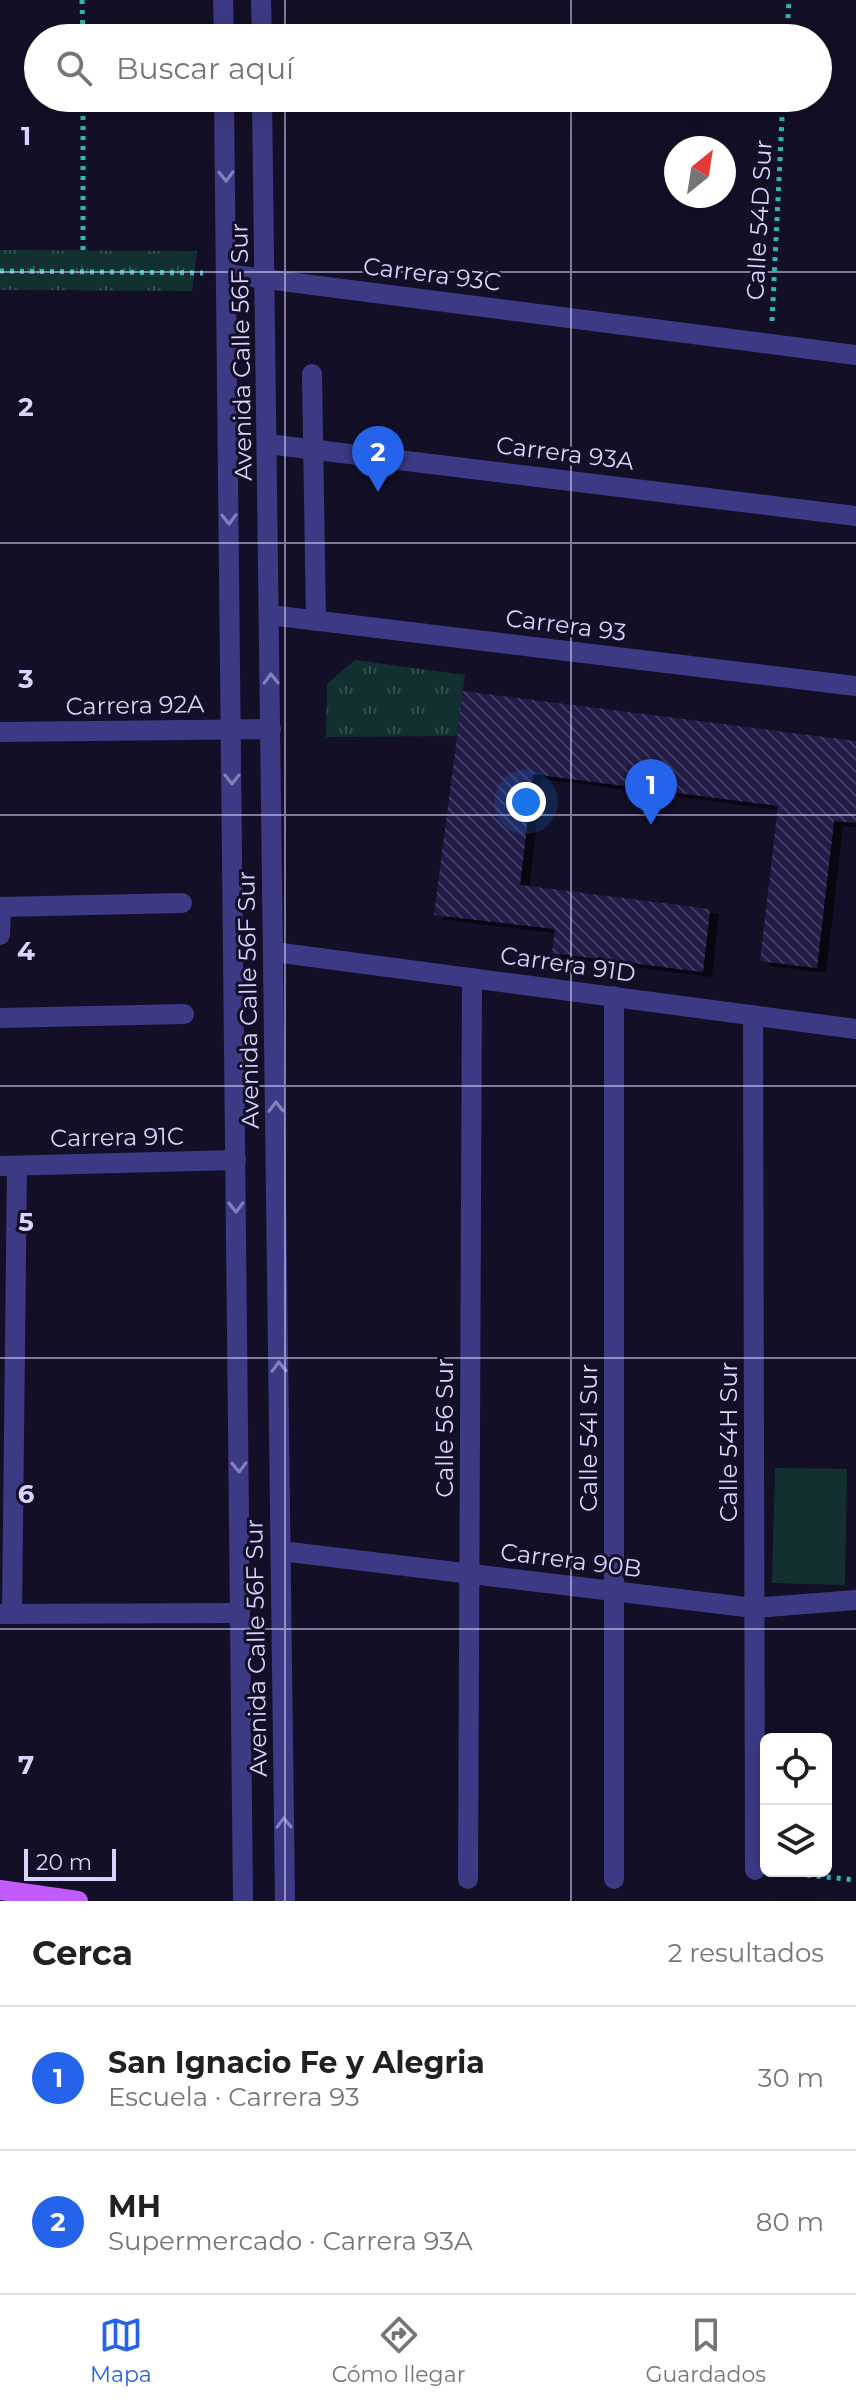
<!DOCTYPE html>
<html lang="es">
<meta charset="utf-8">
<style>
:root{--surface:#fff;--page:#f2f2f2;--text:#202124;--muted:#757577;--line:#e0e0e0;--accent:#2563eb}
body{margin:0;font-family:Montserrat,sans-serif;background:var(--page);color:var(--text)}
.controls{position:absolute;right:24px;bottom:24px;display:grid;overflow:hidden;border-radius:12px;box-shadow:0 4px 20px #0003}
.controls button{width:72px;height:72px;display:grid;place-items:center;padding:0;border:0;border-bottom:2px solid var(--line);background:var(--surface);color:var(--text);font:40px sans-serif}
.compass{position:absolute;left:664px;top:136px;width:72px;height:72px;border-radius:50%;background:var(--surface);box-shadow:0 4px 20px #0003;rotate:30deg}
.scale{position:absolute;left:24px;bottom:20px;width:92px;box-sizing:border-box;padding-left:8px;border:4px solid #d9d4ff;border-top:0;font-size:22px;line-height:28px;white-space:nowrap;color:#d9d4ff;-webkit-text-stroke:6px #130f26;paint-order:stroke}
.you{position:absolute;left:526px;top:802px;width:28px;height:28px;margin:-20px;border:6px solid #fff;border-radius:50%;background:#1a73e8;box-shadow:0 0 0 12px #1a73e833}
.badge{display:grid;place-items:center;width:52px;height:52px;border-radius:50%;background:var(--accent);color:#fff;font-size:26px;font-weight:700}
.pin{position:absolute;translate:-50% -66px;filter:drop-shadow(0 2px 4px #0008)}
.pin::after{content:'';position:absolute;top:42px;width:28px;height:24px;background:inherit;clip-path:polygon(0 0,100% 0,50% 100%)}
.list{margin:0;padding:0;list-style:none}
h2{display:flex;justify-content:space-between;align-items:center;height:104px;margin:0;padding:0 32px;font-size:34px}
h2 small{font-size:26px;font-weight:400;color:var(--muted)}
.list li{display:grid;grid-template-columns:52px 1fr auto;gap:24px;align-items:center;box-sizing:border-box;height:144px;padding:0 32px;border-top:2px solid var(--line)}
.list b{display:block;font-size:30px;white-space:nowrap}
.list p{margin:0;font-size:26px;white-space:nowrap;color:var(--muted)}
.list em{font-size:26px;font-style:normal;color:var(--muted)}
.icon{flex:none;width:44px;height:44px;fill:none;stroke:currentColor;stroke-width:2;stroke-linecap:round;stroke-linejoin:round}
.map{position:relative;flex:none;width:856px;height:1901px;overflow:hidden}
.search{position:absolute;background:var(--surface);box-shadow:0 4px 20px #0003;left:24px;right:24px;top:24px;height:88px;display:flex;align-items:center;gap:20px;box-sizing:border-box;padding:0 28px;border-radius:44px;color:var(--muted);font-size:30px}
.sheet{height:392px;background:var(--surface)}
nav{display:flex;justify-content:space-around;align-items:center;box-sizing:border-box;height:112px;border-top:2px solid var(--line);background:var(--surface);font-size:22px;color:var(--muted)}
nav a{display:grid;justify-items:center;gap:4px}
nav .on{color:var(--accent)}
.map>svg:first-child{display:block}
.grass{fill:url(#grass-tufts)}
.pitch{fill:#12302f}
.building{fill:url(#building-back-hatch);filter:url(#shadow)}
.lines{fill:none;stroke-linecap:round;stroke-linejoin:round}
.path{stroke:#2fb8b0;stroke-width:5;stroke-dasharray:4 6;stroke-linecap:butt}
.minor{stroke:#3d3a85;stroke-width:20}
.major{stroke:#c25bff;stroke-width:20}
.oneway{stroke:#837fbc}
.grid{fill:none;stroke:#d9d4ff;stroke-width:2;stroke-opacity:0.55}
.labels{text-anchor:middle;dominant-baseline:central;stroke-width:6;stroke-linejoin:round;paint-order:stroke}
.street-label{font-size:24px;fill:#d9d4ff;stroke:#130f26}
.grid-label{font-size:26px;text-anchor:middle;font-weight:bold;fill:#d9d4ff;stroke:#130f26;stroke-width:6;stroke-linejoin:round;paint-order:stroke}
</style>
<div class="map">
<svg width="856" height="1901" viewBox="0 0 856 1901">
<defs>
<pattern id="grass-tufts" width="24" height="20" patternUnits="userSpaceOnUse" patternTransform="scale(2)"><rect width="24" height="20" fill="#12302f"/><path d="M3 7l-1-3M5 7V3M7 7l1-3M15 17l-1-3M17 17v-4M19 17l1-3" fill="none" stroke="#344d4e"/></pattern>
<pattern id="building-back-hatch" width="6" height="6" patternUnits="userSpaceOnUse" patternTransform="scale(2)"><rect width="6" height="6" fill="#241b47"/><path d="M-1 5l2 2M0 0l6 6M5-1l2 2" fill="none" stroke="#433b63"/></pattern>
<filter id="shadow"><feDropShadow dx="9" dy="5" stdDeviation="0" flood-color="#0009"/></filter>
</defs>
<rect width="100%" height="100%" fill="#130f26"/>
<g class="grass">
<path d="M0 250 197 251 192 291 0 290Z"/>
<path d="M355 660 465 675 457 736 326 737 327 684Z"/>
</g>
<path class="pitch" d="M775 1468 847 1469 845 1585 772 1583Z"/>
<path class="building" d="M463 691 856 741V823L834 821 817 968 760 961 778 806 533 774 520 885 710 909 703 972 552 953 555 929 434 915Z"/>
<g class="lines">
<g class="path">
<path d="M82 0 83 38"/>
<path d="M787 38 789 0"/>
<path d="M83 250V98"/>
<path d="M0 271 203 273"/>
<path d="M772 321 783 98"/>
<path d="M777 1872 856 1880"/>
</g>
<g class="minor">
<path d="M223 0 224 38"/>
<path d="M261 0 262 38"/>
<path d="M224 98 243 1901"/>
<path d="M262 98 285 1901"/>
<path d="M227 274 856 355"/>
<path d="M312 374 316 621"/>
<path d="M268 444 856 516"/>
<path d="M270 615 856 686"/>
<path d="M0 732 271 729"/>
<path d="M0 907 182 903"/>
<path d="M0 935 1 907"/>
<path d="M274 952 856 1029"/>
<path d="M753 1015 755 1870"/>
<path d="M0 1018 184 1014"/>
<path d="M0 1166 236 1160"/>
<path d="M281 1551 754 1608 856 1600"/>
<path d="M0 1614 240 1613"/>
<path d="M12 1614 17 1166"/>
<path d="M468 1879 472 978"/>
<path d="M614 1879V996"/>
</g>
<path class="major" d="M0 1890 78 1901"/>
</g>
<defs><path id="oneway-chevron" d="M-2-3.5L2.5 0L-2 3.5" fill="none" stroke-width="1.6" stroke-linecap="round" stroke-linejoin="round" transform="scale(2)"/></defs>
<g class="oneway">
<use href="#oneway-chevron" transform="translate(226 176) rotate(89)"/>
<use href="#oneway-chevron" transform="translate(229 519) rotate(89)"/>
<use href="#oneway-chevron" transform="translate(271 679) rotate(-91)"/>
<use href="#oneway-chevron" transform="translate(232 779) rotate(90)"/>
<use href="#oneway-chevron" transform="translate(276 1107) rotate(-91)"/>
<use href="#oneway-chevron" transform="translate(236 1207) rotate(89)"/>
<use href="#oneway-chevron" transform="translate(279 1367) rotate(-91)"/>
<use href="#oneway-chevron" transform="translate(239 1467) rotate(89)"/>
<use href="#oneway-chevron" transform="translate(284 1823) rotate(-91)"/>
</g>
<path class="grid" d="M285 0V38M571 0V38M285 98V1901M571 98V1901M0 272H856M0 543H856M0 815H856M0 1086H856M0 1358H856M0 1629H856"/>
<g class="labels">
<g class="street-label">
<text transform="translate(759 220) rotate(-87)">Calle 54D Sur</text>
<text transform="translate(432 274) rotate(7)">Carrera 93C</text>
<text transform="translate(241 352) rotate(-91)">Avenida Calle 56F Sur</text>
<text transform="translate(565 453) rotate(7)">Carrera 93A</text>
<text transform="translate(566 625) rotate(7)">Carrera 93</text>
<text transform="translate(135 705) rotate(-1)">Carrera 92A</text>
<text transform="translate(568 964) rotate(8)">Carrera 91D</text>
<text transform="translate(248 1000) rotate(-91)">Avenida Calle 56F Sur</text>
<text transform="translate(117 1137) rotate(-1)">Carrera 91C</text>
<text transform="translate(444 1428) rotate(-90)">Calle 56 Sur</text>
<text transform="translate(588 1438) rotate(-90)">Calle 54I Sur</text>
<text transform="translate(728 1442) rotate(-90)">Calle 54H Sur</text>
<text transform="translate(571 1560) rotate(7)">Carrera 90B</text>
<text transform="translate(256 1648) rotate(-91)">Avenida Calle 56F Sur</text>
</g>
</g>
<g class="grid-label">
<text x="26" y="145">1</text>
<text x="26" y="416">2</text>
<text x="26" y="688">3</text>
<text x="26" y="960">4</text>
<text x="26" y="1231">5</text>
<text x="26" y="1503">6</text>
<text x="26" y="1774">7</text>
</g>
</svg>
<div class="controls">
<button><svg class="icon" aria-label="locate" viewBox="0 0 24 24"><circle cx="12" cy="12" r="6"/><path d="M12 2v4M12 18v4M2 12h4M18 12h4"/></svg></button>
<button><svg class="icon" aria-label="layers" viewBox="0 0 24 24"><path d="M12 4l9 5-9 5-9-5zM3 14l9 5 9-5"/></svg></button>
</div>
<svg class="compass" viewBox="-18 -18 36 36"><path d="M0-13l5 13h-10z" fill="#e53935"/><path d="M0 13l5-13h-10z" fill="#757577"/></svg>
<div class="scale">20 m</div>
<div class="you"></div>
<div class="pin badge" style="left:651px;top:825px">1</div>
<div class="pin badge" style="left:378px;top:492px">2</div>
<div class="search"><svg class="icon" aria-label="search" viewBox="0 0 24 24"><circle cx="10" cy="10" r="6"/><path d="M15 15l6 6"/></svg>Buscar aquí</div>
</div>
<section class="sheet">
<h2>Cerca<small>2 resultados</small></h2>
<ul class="list">
<li><span class="badge">1</span><div><b>San Ignacio Fe y Alegria</b><p>Escuela · Carrera 93</p></div><em>30 m</em></li>
<li><span class="badge">2</span><div><b>MH</b><p>Supermercado · Carrera 93A</p></div><em>80 m</em></li>
</ul>
</section>
<nav>
<a class="on"><svg class="icon" aria-label="map" viewBox="0 0 24 24"><path d="M3 6l6-2 6 2 6-2v14l-6 2-6-2-6 2zM9 4v14M15 6v14"/></svg>Mapa</a>
<a><svg class="icon" aria-label="directions" viewBox="0 0 24 24"><path d="M12 3l9 9-9 9-9-9zM9 14v-3h6M13 9l2 2-2 2"/></svg>Cómo llegar</a>
<a><svg class="icon" aria-label="saved" viewBox="0 0 24 24"><path d="M7 4h10v16l-5-4-5 4z"/></svg>Guardados</a>
</nav>
